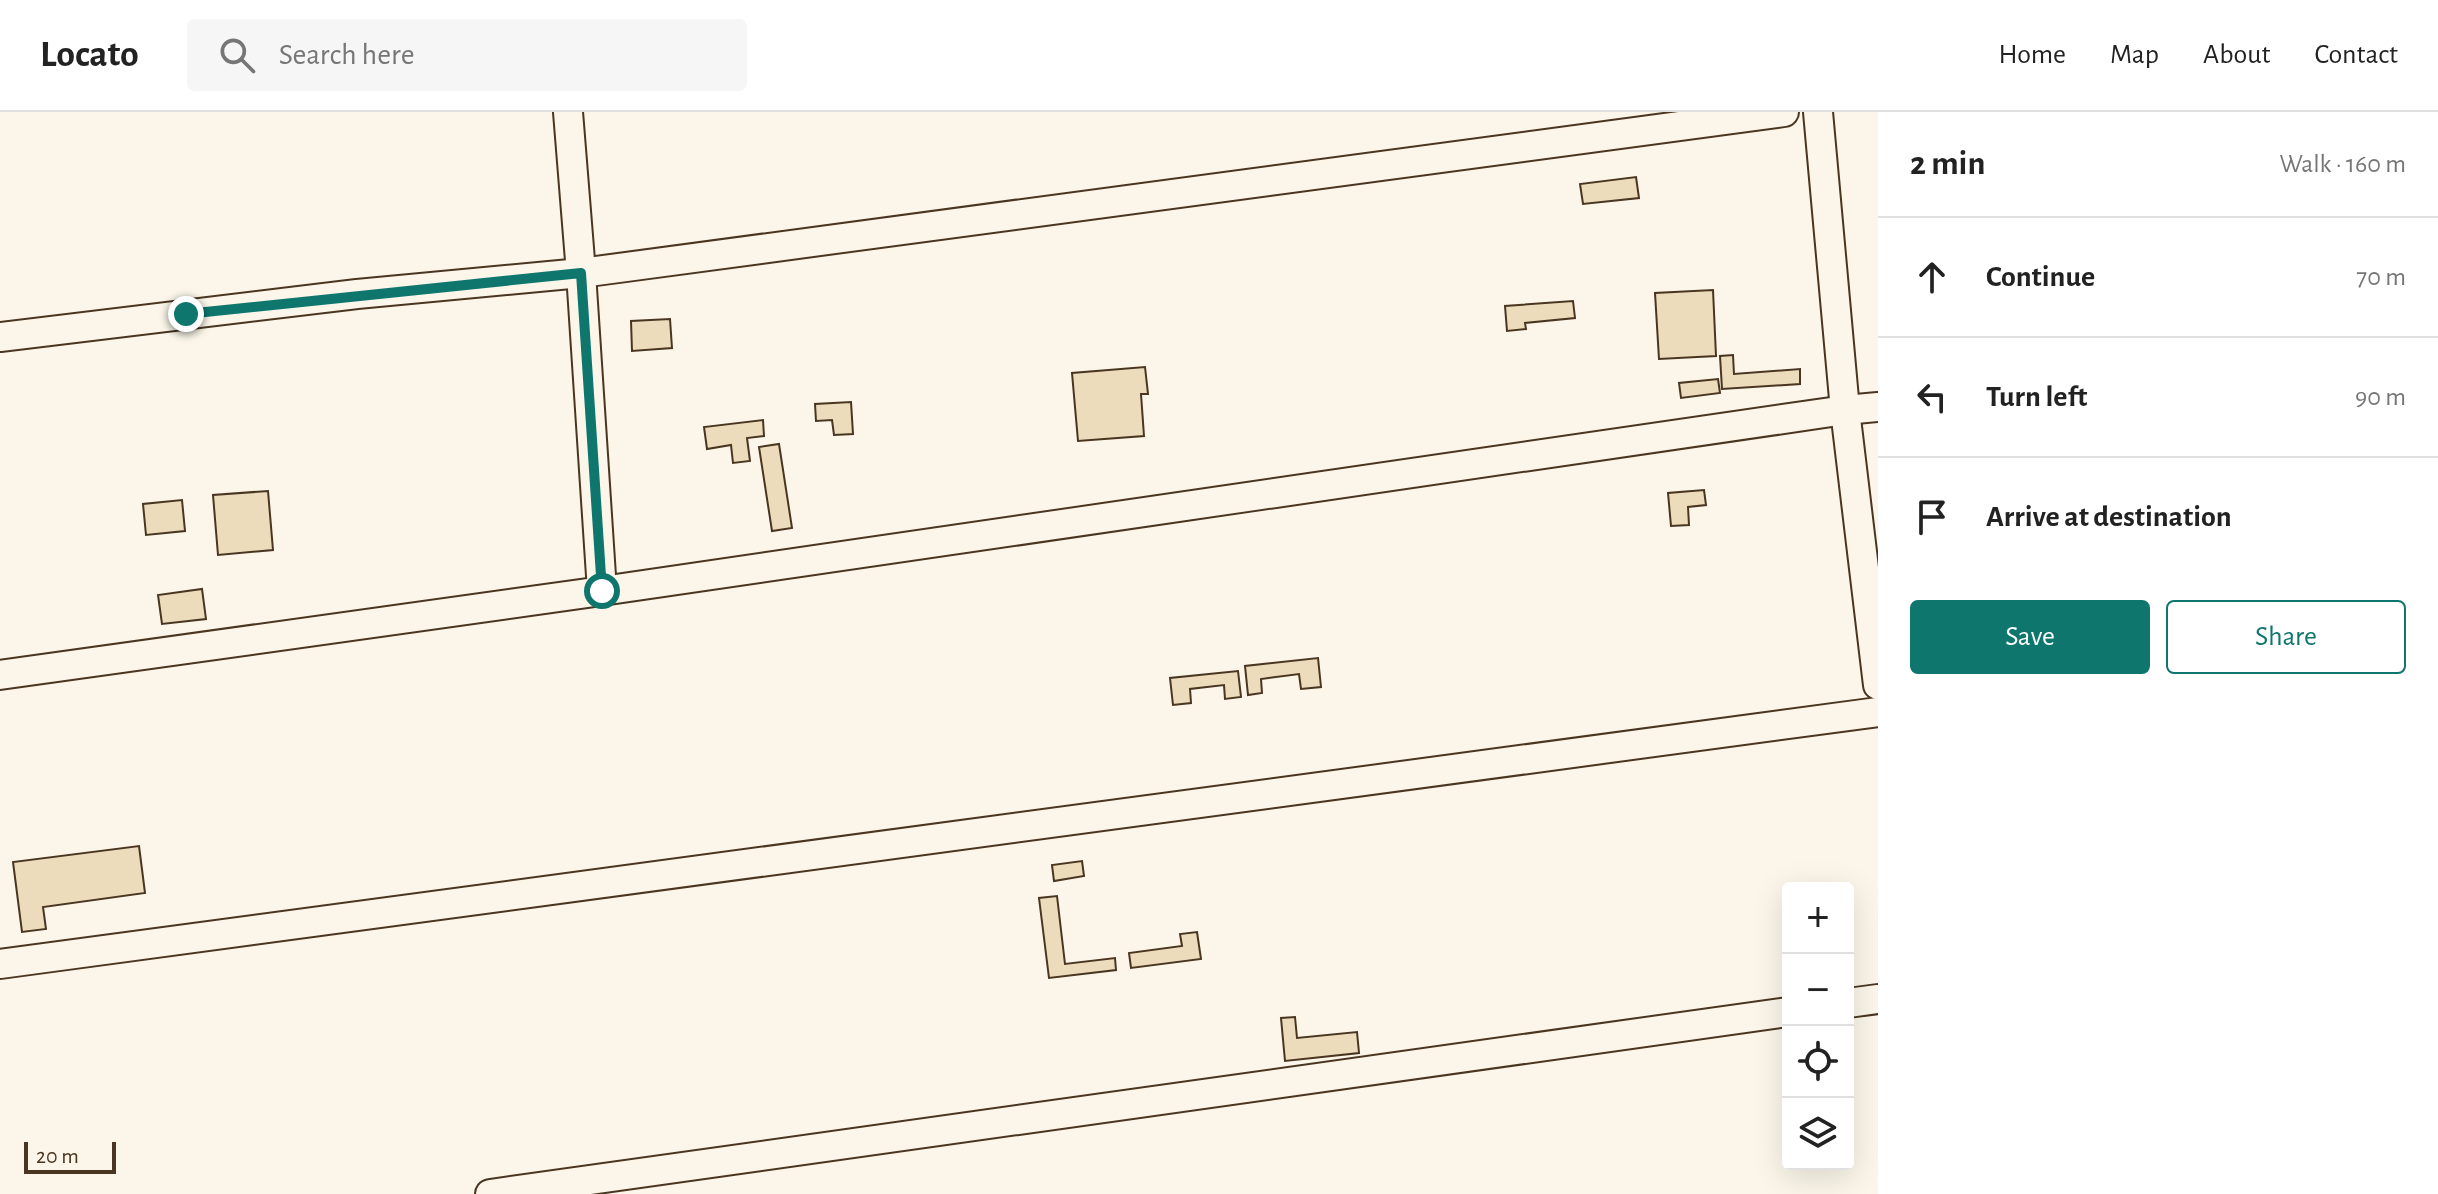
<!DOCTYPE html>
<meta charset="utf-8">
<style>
:root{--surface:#fff;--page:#f6f6f6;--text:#222;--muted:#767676;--line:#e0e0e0;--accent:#0f766e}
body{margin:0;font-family:"Alegreya Sans",sans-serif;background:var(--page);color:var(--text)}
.controls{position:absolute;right:24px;bottom:24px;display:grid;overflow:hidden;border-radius:8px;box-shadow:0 8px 32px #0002}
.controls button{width:72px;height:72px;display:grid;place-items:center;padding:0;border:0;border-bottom:2px solid var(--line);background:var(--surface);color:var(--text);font:40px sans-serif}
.scale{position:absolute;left:24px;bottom:20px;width:92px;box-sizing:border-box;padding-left:8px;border:4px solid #4a3520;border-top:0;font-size:22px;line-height:28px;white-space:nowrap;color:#4a3520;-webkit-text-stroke:6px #fbf6e9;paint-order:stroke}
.stop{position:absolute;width:24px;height:24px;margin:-18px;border:6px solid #0f766e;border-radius:50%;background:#fff}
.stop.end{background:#0f766e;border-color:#fff;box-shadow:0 2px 8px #0008}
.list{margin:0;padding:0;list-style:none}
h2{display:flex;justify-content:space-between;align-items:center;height:104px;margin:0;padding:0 32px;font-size:34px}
h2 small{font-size:26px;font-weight:400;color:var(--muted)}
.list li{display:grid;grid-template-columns:52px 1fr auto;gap:24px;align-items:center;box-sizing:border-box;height:120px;padding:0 32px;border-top:2px solid var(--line)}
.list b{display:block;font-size:30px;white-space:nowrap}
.list em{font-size:26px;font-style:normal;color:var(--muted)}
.actions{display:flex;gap:16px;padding:24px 32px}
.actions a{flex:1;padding:18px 0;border:2px solid var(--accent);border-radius:8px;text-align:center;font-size:28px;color:var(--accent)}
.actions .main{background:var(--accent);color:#fff}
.icon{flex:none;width:44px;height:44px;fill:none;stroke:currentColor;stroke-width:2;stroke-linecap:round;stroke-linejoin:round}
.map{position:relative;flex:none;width:1878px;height:1082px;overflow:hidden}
header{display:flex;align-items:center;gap:48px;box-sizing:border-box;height:112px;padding:0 40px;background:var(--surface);border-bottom:2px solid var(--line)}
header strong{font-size:38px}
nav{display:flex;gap:44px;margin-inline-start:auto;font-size:28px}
.search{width:560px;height:72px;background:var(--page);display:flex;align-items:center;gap:20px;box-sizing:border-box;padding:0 28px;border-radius:8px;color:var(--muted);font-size:30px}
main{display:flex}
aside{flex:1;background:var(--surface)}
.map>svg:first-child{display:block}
.building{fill:#ecdcbc;stroke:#4a3520;stroke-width:2}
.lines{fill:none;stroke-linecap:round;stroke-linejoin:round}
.minor-casing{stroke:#4a3520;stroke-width:32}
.minor{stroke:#fbf6e9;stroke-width:28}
.route{stroke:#0f766e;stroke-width:10}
</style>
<header>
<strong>Locato</strong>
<div class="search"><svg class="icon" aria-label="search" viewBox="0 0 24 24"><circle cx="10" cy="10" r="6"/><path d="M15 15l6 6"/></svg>Search here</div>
<nav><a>Home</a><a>Map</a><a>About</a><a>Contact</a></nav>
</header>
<main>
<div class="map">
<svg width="1878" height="1082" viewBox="0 0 1878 1082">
<rect width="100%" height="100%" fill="#fbf6e9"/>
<g class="building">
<path d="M1636 65 1639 86 1583 92 1580 72Z"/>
<path d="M1713 178 1716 244 1659 247 1655 181Z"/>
<path d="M1573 189 1575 206 1525 211 1526 217 1507 219 1505 194Z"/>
<path d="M670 207 672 236 632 239 631 209Z"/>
<path d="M1733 243 1734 262 1800 257V272L1722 277 1720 244Z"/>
<path d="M1145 255 1148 282H1141L1144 324 1078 329 1072 261Z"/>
<path d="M1718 267 1720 281 1681 286 1679 271Z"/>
<path d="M851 290 853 322 834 323 832 308 816 309 815 292Z"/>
<path d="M763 308 764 324 747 326 750 349 733 351 731 333 707 337 704 315Z"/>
<path d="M779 332 792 416 772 419 759 335Z"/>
<path d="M1704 378 1706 393 1688 395 1689 413 1671 414 1668 381Z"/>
<path d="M268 379 273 438 218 443 213 383Z"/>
<path d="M182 388 185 419 146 423 143 392Z"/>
<path d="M202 477 206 507 162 512 158 483Z"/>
<path d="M1318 546 1321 575 1301 577 1299 562 1261 567 1262 581 1248 583 1245 554Z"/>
<path d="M1238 559 1241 585 1225 587 1224 573 1190 577 1191 591 1173 593 1170 566Z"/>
<path d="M139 734 145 781 43 795 46 817 22 820 13 750Z"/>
<path d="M1082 749 1084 764 1054 769 1052 753Z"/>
<path d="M1057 784 1065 852 1115 846 1116 858 1049 866 1039 786Z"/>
<path d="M1197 820 1201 847 1131 856 1129 841 1182 834 1180 822Z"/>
<path d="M1295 905 1297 926 1357 920 1359 941 1285 949 1281 906Z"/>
</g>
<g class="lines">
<g class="minor-casing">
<g id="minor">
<path d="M568 0 581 161 602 479"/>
<path d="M1818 0 1845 298 1878 573"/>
<path d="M0 225 357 182 581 161 1784 0"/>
<path d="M0 563 602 479 1845 298 1878 295"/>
<path d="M0 852 1878 600"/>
<path d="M1848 891 1878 887"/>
<path d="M490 1082 1788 900"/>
</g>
</g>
<use href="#minor" class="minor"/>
</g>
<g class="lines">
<path class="route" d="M186 202 581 161 602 479"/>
</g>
</svg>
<div class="controls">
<button>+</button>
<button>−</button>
<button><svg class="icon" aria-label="locate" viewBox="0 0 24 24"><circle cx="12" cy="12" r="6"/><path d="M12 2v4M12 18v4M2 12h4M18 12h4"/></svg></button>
<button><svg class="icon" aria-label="layers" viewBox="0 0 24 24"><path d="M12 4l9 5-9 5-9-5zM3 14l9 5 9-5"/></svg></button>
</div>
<div class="scale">20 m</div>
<div class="stop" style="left:602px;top:479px"></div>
<div class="stop end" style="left:186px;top:202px"></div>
</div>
<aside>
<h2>2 min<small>Walk · 160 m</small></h2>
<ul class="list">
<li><svg class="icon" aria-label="ahead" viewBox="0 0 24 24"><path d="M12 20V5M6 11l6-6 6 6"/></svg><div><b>Continue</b></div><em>70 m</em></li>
<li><svg class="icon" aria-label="left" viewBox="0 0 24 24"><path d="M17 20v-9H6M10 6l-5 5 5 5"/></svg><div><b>Turn left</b></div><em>90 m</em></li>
<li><svg class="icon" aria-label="arrive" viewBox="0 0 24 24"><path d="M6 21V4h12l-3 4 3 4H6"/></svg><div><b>Arrive at destination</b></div></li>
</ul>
<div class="actions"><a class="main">Save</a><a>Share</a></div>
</aside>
</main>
